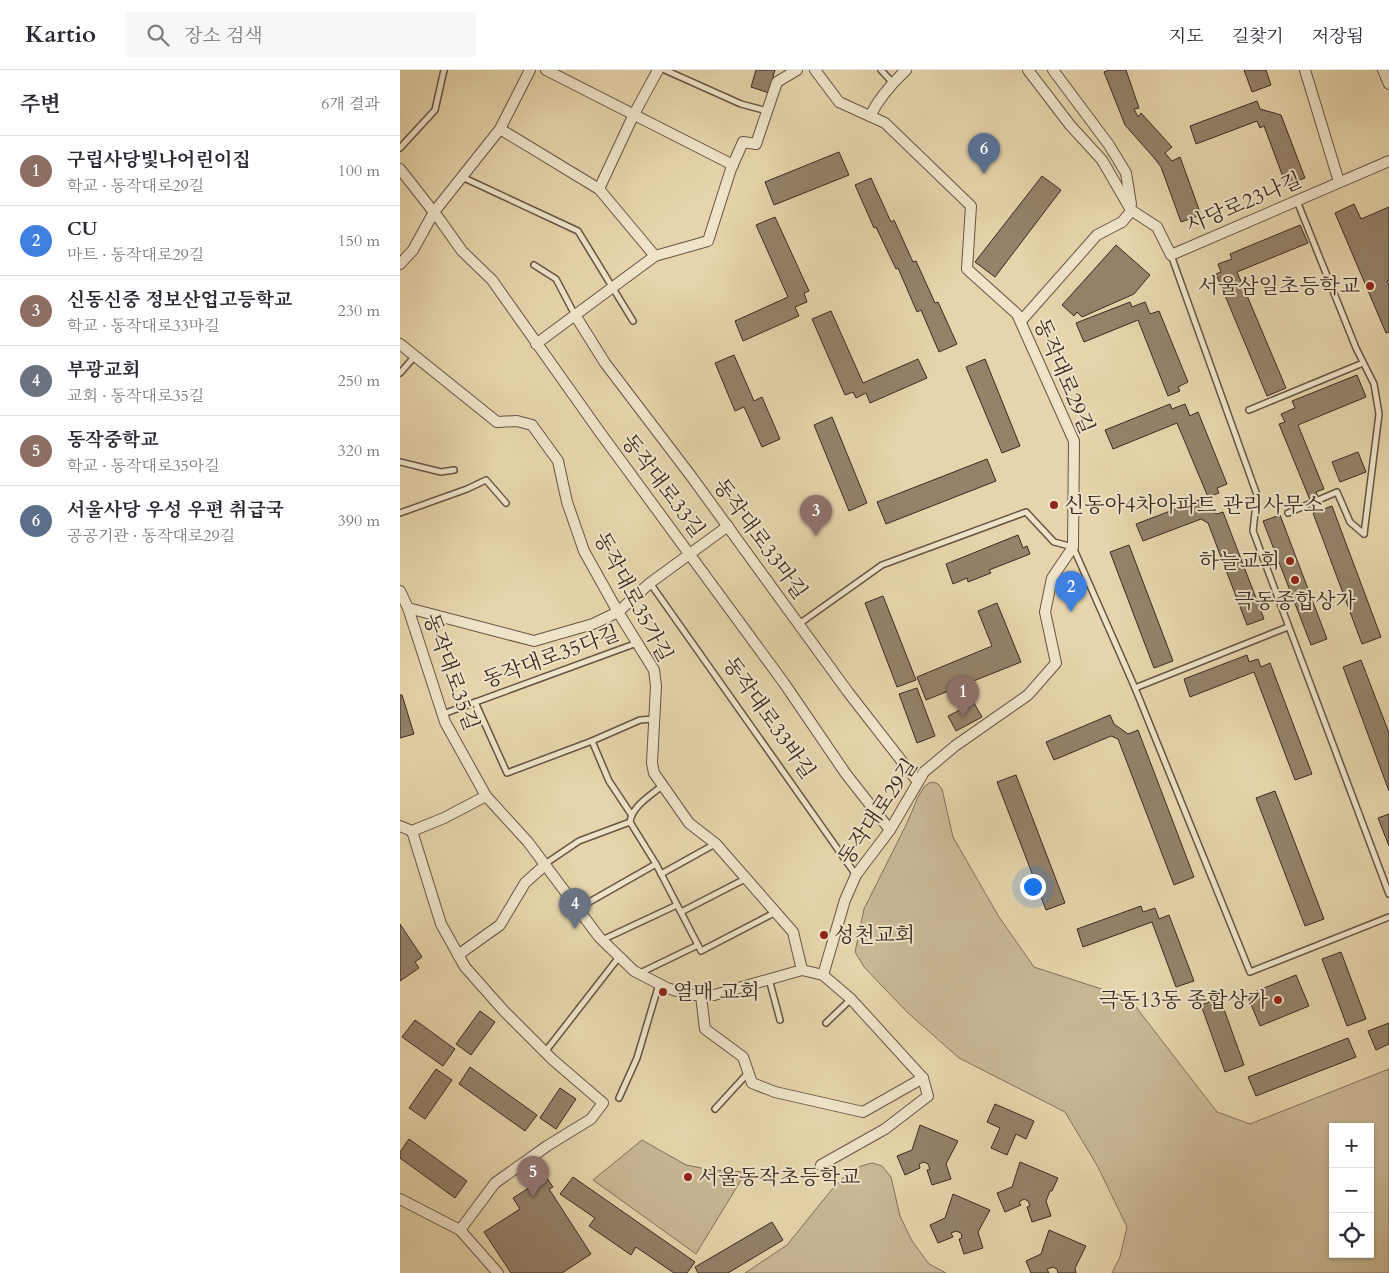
<!DOCTYPE html>
<html lang="ko">
<meta charset="utf-8">
<style>
:root{--surface:#fff;--page:#f7f7f7;--text:#2b2b33;--muted:#7c7c81;--line:#e1e1e2;--accent:#8f2418}
body{margin:0;font-family:Cardo,"Noto Serif KR",serif;background:var(--page);color:var(--text)}
.controls{position:absolute;right:15px;bottom:15px;display:grid;overflow:hidden;border-radius:0px;box-shadow:0 1px 4px #0004}
.controls button{width:45px;height:45px;display:grid;place-items:center;padding:0;border:0;border-bottom:1px solid var(--line);background:var(--surface);color:var(--text);font:25px sans-serif}
.you{position:absolute;left:632px;top:816px;width:18px;height:18px;margin:-12px;border:4px solid #fff;border-radius:50%;background:#1a73e8;box-shadow:0 0 0 8px #1a73e833}
.badge{display:grid;place-items:center;width:32px;height:32px;border-radius:50%;background:var(--accent);color:#fff;font-size:16px;font-weight:700}
.pin{position:absolute;translate:-50% -41px;filter:drop-shadow(0 1px 2px #0008)}
.pin::after{content:'';position:absolute;top:26px;width:18px;height:15px;background:inherit;clip-path:polygon(0 0,100% 0,50% 100%)}
.list{margin:0;padding:0;list-style:none}
h2{display:flex;justify-content:space-between;align-items:center;height:65px;margin:0;padding:0 20px;font-size:21px}
h2 small{font-size:16px;font-weight:400;color:var(--muted)}
.list li{display:grid;grid-template-columns:32px 1fr auto;gap:15px;align-items:center;box-sizing:border-box;height:70px;padding:0 20px;border-top:1px solid var(--line)}
.list b{display:block;font-size:19px;white-space:nowrap}
.list p{margin:0;font-size:16px;white-space:nowrap;color:var(--muted)}
.list em{font-size:16px;font-style:normal;color:var(--muted)}
.icon{flex:none;width:28px;height:28px;fill:none;stroke:currentColor;stroke-width:2;stroke-linecap:round;stroke-linejoin:round}
.map{position:relative;flex:none;width:989px;height:1203px;overflow:hidden}
header{display:flex;align-items:center;gap:30px;box-sizing:border-box;height:70px;padding:0 25px;background:var(--surface);border-bottom:1px solid var(--line)}
header strong{font-size:24px}
nav{display:flex;gap:28px;margin-inline-start:auto;font-size:18px}
.search{width:350px;height:45px;background:var(--page);display:flex;align-items:center;gap:12px;box-sizing:border-box;padding:0 18px;border-radius:0px;color:var(--muted);font-size:19px}
main{display:flex}
aside{flex:1;background:var(--surface)}
.map>svg:first-child{display:block}
.green{fill:#c9b895;stroke:#82705c;fill-rule:evenodd}
.building{fill:#94826a;stroke:#3b2922}
.lines{fill:none;stroke-linecap:round;stroke-linejoin:round}
.service-casing{stroke:#665444;stroke-width:8}
.minor-casing{stroke:#665444;stroke-width:12}
.service{stroke:#efe4c9;stroke-width:5}
.minor{stroke:#efe4c9;stroke-width:10}
.poi-dot{fill:#8f2418;stroke:#efe4c9;stroke-width:2}
.labels{text-anchor:middle;dominant-baseline:central;stroke-width:4;stroke-linejoin:round;paint-order:stroke}
.street-label{font-size:21px;fill:#3b2922;stroke:#efe4c9}
.poi-label{font-size:21px;fill:#3b2922;stroke:#efe4c9;text-anchor:start}
</style>
<header>
<strong>Kartio</strong>
<div class="search"><svg class="icon" aria-label="search" viewBox="0 0 24 24"><circle cx="10" cy="10" r="6"/><path d="M15 15l6 6"/></svg>장소 검색</div>
<nav><a>지도</a><a>길찾기</a><a>저장됨</a></nav>
</header>
<main>
<aside>
<h2>주변<small>6개 결과</small></h2>
<ul class="list">
<li><span class="badge" style="background:#8d6e63">1</span><div><b>구립사당빛나어린이집</b><p>학교 · 동작대로29길</p></div><em>100 m</em></li>
<li><span class="badge" style="background:#3f7fe0">2</span><div><b>CU</b><p>마트 · 동작대로29길</p></div><em>150 m</em></li>
<li><span class="badge" style="background:#8d6e63">3</span><div><b>신동신중 정보산업고등학교</b><p>학교 · 동작대로33마길</p></div><em>230 m</em></li>
<li><span class="badge" style="background:#6b7280">4</span><div><b>부광교회</b><p>교회 · 동작대로35길</p></div><em>250 m</em></li>
<li><span class="badge" style="background:#8d6e63">5</span><div><b>동작중학교</b><p>학교 · 동작대로35아길</p></div><em>320 m</em></li>
<li><span class="badge" style="background:#5c6f8a">6</span><div><b>서울사당 우성 우편 취급국</b><p>공공기관 · 동작대로29길</p></div><em>390 m</em></li>
</ul>
</aside>
<div class="map">
<svg width="989" height="1203" viewBox="0 0 989 1203">
<rect width="100%" height="100%" fill="#e6d5ac"/>
<filter id="stains"><feTurbulence type="fractalNoise" baseFrequency=".004" numOctaves="4"/><feColorMatrix values="0 0 0 0 .2 0 0 0 0 .09 0 0 0 0 .02 0 0 0 .5 -.17"/></filter>
<radialGradient id="worn" r=".72"><stop offset=".6" stop-color="#630" stop-opacity="0"/><stop offset="1" stop-color="#630" stop-opacity=".3"/></radialGradient>
<g class="green">
<path d="M533 712 538 714 542 719 553 767 599 847 634 897 729 928 817 1042 850 1054 989 999V1203H712L720 1187 727 1157 698 1097 665 1042 559 988 507 942 464 897 455 882 464 839 507 753 518 727 524 717 529 713ZM933 1057H970V1184H933Z"/>
<path d="M242 1070 286 1095 311 1100 346 1102 296 1184 193 1110Z"/>
<path d="M472 1093 482 1096 491 1107 500 1146 512 1171 529 1194 546 1203H345L387 1175 433 1118 446 1105 461 1096Z"/>
</g>
<g class="building">
<path d="M356 0H375L373 6 374 8 369 23 351 17Z"/>
<path d="M709 0H726L739 38 734 39 738 47 741 43 772 77 765 83 772 91 780 87 801 145 781 152 761 97 755 89 725 55 704 2Z"/>
<path d="M844 0H866L871 15 852 22Z"/>
<path d="M857 31 860 39 881 45 905 108 886 115 864 56 860 58 857 51 796 74 790 56Z"/>
<path d="M439 82 449 105 374 135 365 112Z"/>
<path d="M642 106 661 120 595 207 575 192Z"/>
<path d="M471 108 491 152 494 150 513 192 516 191 535 233 538 232 557 274 539 282 521 240 517 242 498 198 496 199 476 157 474 158 455 115Z"/>
<path d="M954 134 961 149 989 137V211H987L989 215V262L986 263 935 143Z"/>
<path d="M375 147 409 221 404 223 407 232 395 237 399 246 343 271 335 251 388 227 356 155Z"/>
<path d="M900 155 908 173 837 202 886 318 867 326 816 204 821 202 818 194 832 189 830 184Z"/>
<path d="M716 175 750 205 734 224 682 247 677 242 674 246 662 235Z"/>
<path d="M730 232 732 237 745 232 750 244 759 241 788 312 778 317 780 321 768 326 738 250 684 272 676 253Z"/>
<path d="M431 241 463 313 518 289 527 308 470 333 466 323 456 328 453 322 445 325 412 249Z"/>
<path d="M334 285 354 331 362 327 380 369 362 377 344 337 335 341 315 293Z"/>
<path d="M585 289 620 376 602 383 566 297Z"/>
<path d="M957 305 966 327 898 355 924 419 916 422 918 427 910 430 879 354 885 352 881 344 895 338 892 331Z"/>
<path d="M770 334 772 339 785 334 790 346 798 342 827 414 817 418 819 423 808 427 777 353 713 379 705 360Z"/>
<path d="M432 347 467 433 449 441 414 355Z"/>
<path d="M958 382 966 402 940 412 932 392Z"/>
<path d="M587 389 596 411 486 454 477 432Z"/>
<path d="M799 430 802 437 817 444 823 442 864 549 847 555 808 453 801 449 743 471 736 454Z"/>
<path d="M932 436 981 567 962 574 913 443Z"/>
<path d="M880 445 927 569 911 575 863 451Z"/>
<path d="M618 465 623 478 627 476 630 484 589 500 591 503 568 512 567 508 553 514 546 494Z"/>
<path d="M729 475 773 591 754 598 710 482Z"/>
<path d="M483 526 516 610 497 617 465 533Z"/>
<path d="M597 533 621 592 526 630 517 607 592 576 578 541Z"/>
<path d="M847 585 849 592 858 589 861 597 870 593 912 704 895 710 854 602 790 627 784 609Z"/>
<path d="M961 590 989 663V721L943 597Z"/>
<path d="M517 618 535 666 517 673 499 624Z"/>
<path d="M0 625H2L14 664 0 668Z"/>
<path d="M574 633 582 647 556 661 548 646Z"/>
<path d="M710 645 714 654 728 664 738 660 794 807 774 815 718 669 711 666 654 690 646 672Z"/>
<path d="M616 705 665 833 646 840 597 712Z"/>
<path d="M875 721 924 849 905 856 856 728Z"/>
<path d="M989 744V776L978 748Z"/>
<path d="M741 836 743 842 755 838 759 849 769 845 794 911 776 917 752 852 683 877 677 859Z"/>
<path d="M0 854 22 887 15 892 19 898 0 911Z"/>
<path d="M941 882 966 949 947 956 922 889Z"/>
<path d="M896 905 909 936 860 956 847 925Z"/>
<path d="M820 928 844 995 825 1002 801 935Z"/>
<path d="M80 941 95 952 71 985 56 974Z"/>
<path d="M15 950 55 979 43 996 2 967Z"/>
<path d="M989 953V974L976 980 968 961Z"/>
<path d="M948 968 956 987 856 1026 848 1007Z"/>
<path d="M70 997 137 1045 125 1061 59 1014Z"/>
<path d="M36 999 52 1010 25 1049 9 1038Z"/>
<path d="M160 1018 176 1029 156 1059 140 1048Z"/>
<path d="M595 1034 634 1051 626 1069 616 1064 607 1085 591 1078 600 1058 587 1052Z"/>
<path d="M520 1055 558 1071 546 1094 551 1109 532 1115 527 1100 530 1099 528 1094 524 1092 519 1094 520 1098 505 1105 497 1086 512 1080Z"/>
<path d="M9 1069 67 1111 55 1128 0 1088V1082Z"/>
<path d="M620 1092 658 1108 652 1121H650L646 1131 651 1146 632 1152 627 1137 630 1136 628 1131 624 1129 619 1132 621 1135 605 1142 597 1123 612 1117Z"/>
<path d="M146 1107 153 1117 149 1119 191 1184 162 1203H111L84 1162 120 1139 113 1128Z"/>
<path d="M173 1107 295 1192 287 1203H274L236 1177 231 1185 189 1156 195 1148 160 1124Z"/>
<path d="M553 1124 590 1140 578 1162 583 1178 564 1184 559 1169 562 1168 561 1163 556 1161 551 1163 553 1167 538 1173 530 1155 545 1148Z"/>
<path d="M372 1152 383 1170 328 1203H298L295 1197Z"/>
<path d="M649 1160 686 1176 675 1198 676 1203H658L657 1199 653 1197 647 1199 649 1203H631L626 1191 641 1184Z"/>
</g>
<g class="lines">
<g class="service-casing">
<g id="service">
<path d="M265 0 341 34 367 41"/>
<path d="M481 0 492 12"/>
<path d="M0 78 35 40 44 0"/>
<path d="M62 107 178 161 233 251"/>
<path d="M897 131 956 278 974 314 979 344 964 464"/>
<path d="M771 185 857 425 853 461 989 824"/>
<path d="M134 195 156 209 175 245"/>
<path d="M0 303 15 286"/>
<path d="M849 340 963 293"/>
<path d="M0 392 41 402 54 400"/>
<path d="M0 443 67 419 86 410 106 433"/>
<path d="M888 443 937 422 950 452 964 464"/>
<path d="M250 513 456 805"/>
<path d="M399 554 482 495 626 442 654 472 673 477 735 618 850 902 989 847"/>
<path d="M735 618 888 557"/>
<path d="M75 632 107 703 192 671 240 650 253 649"/>
<path d="M43 644 237 573"/>
<path d="M192 671 209 711 231 744"/>
<path d="M230 752 256 794 301 881 376 842"/>
<path d="M145 794 179 771 230 752C232 736 251 725 262 716"/>
<path d="M261 804 315 774"/>
<path d="M177 839 256 794"/>
<path d="M281 842 345 809"/>
<path d="M202 870 277 835"/>
<path d="M240 903 298 875"/>
<path d="M369 909 380 950"/>
<path d="M426 953 451 929"/>
<path d="M145 982 219 887"/>
<path d="M219 1028 237 988 259 914"/>
<path d="M315 1039 348 1003"/>
</g>
</g>
<g class="minor-casing">
<g id="minor">
<path d="M146 0 333 95"/>
<path d="M415 0 439 32 485 53 571 136 567 199 617 244 674 371 673 477 652 508 645 542 656 593 628 625 555 676 524 702 490 760 456 805 445 830 423 905 451 929 523 1008 528 1026 485 1059 421 1095"/>
<path d="M628 0 670 55 702 90 731 140 757 157 771 185 989 91"/>
<path d="M653 0 709 75 726 103 731 134"/>
<path d="M905 0 939 112"/>
<path d="M983 0 989 14"/>
<path d="M470 46C479 28 491 14 506 0"/>
<path d="M100 59 199 119 255 186"/>
<path d="M0 99 40 150 62 181 92 210 199 361 384 613 446 704 490 760"/>
<path d="M199 119 234 44 258 0"/>
<path d="M0 194 13 180 34 142 100 59 130 0"/>
<path d="M175 245 205 293 291 406 448 622 518 712"/>
<path d="M621 251 697 165 722 152 732 140"/>
<path d="M0 274 97 352 117 351 132 355 158 391 167 432 184 481 218 542 254 600 256 616 252 693 254 703 289 753 316 774 393 862 402 900"/>
<path d="M136 274 255 186 308 171 331 99 343 72 356 74 377 12 397 0"/>
<path d="M0 521 8 538 45 652 86 726 128 772 199 867 234 901 267 918 290 925H314L402 900 423 905"/>
<path d="M8 538 134 571 193 554 218 542 250 513 328 456"/>
<path d="M0 756 12 761"/>
<path d="M12 761 41 854 65 897 104 941 153 990 203 1033 191 1049 147 1076 95 1113 60 1160"/>
<path d="M12 761 44 748 86 726"/>
<path d="M58 885 100 855 125 813 145 795"/>
<path d="M301 926 305 959 343 987 352 1013 375 1022 463 1042 523 1008"/>
<path d="M0 1129 60 1160 98 1203"/>
</g>
</g>
<use href="#service" class="service"/>
<use href="#minor" class="minor"/>
</g>
<g class="poi-dot">
<circle cx="970" cy="216" r="5"/>
<circle cx="654" cy="435" r="5"/>
<circle cx="890" cy="491" r="5"/>
<circle cx="895" cy="510" r="5"/>
<circle cx="424" cy="865" r="5"/>
<circle cx="263" cy="922" r="5"/>
<circle cx="878" cy="930" r="5"/>
<circle cx="288" cy="1107" r="5"/>
</g>
<g class="labels">
<g class="street-label">
<text transform="translate(844 133) rotate(-23)">사당로23나길</text>
<text transform="translate(664 306) rotate(67)">동작대로29길</text>
<text transform="translate(263 416) rotate(53)">동작대로33길</text>
<text transform="translate(360 469) rotate(54)">동작대로33마길</text>
<text transform="translate(233 527) rotate(62)">동작대로35가길</text>
<text transform="translate(151 587) rotate(-20)">동작대로35다길</text>
<text transform="translate(51 602) rotate(70)">동작대로35길</text>
<text transform="translate(369 648) rotate(55)">동작대로33바길</text>
<text transform="translate(478 742) rotate(-56)">동작대로29길</text>
</g>
<g class="poi-label">
<text x="960" y="216" text-anchor="end">서울삼일초등학교</text>
<text x="664" y="435">신동아4차아파트 관리사무소</text>
<text x="880" y="491" text-anchor="end">하늘교회</text>
<text x="895" y="531" text-anchor="middle">극동종합상가</text>
<text x="434" y="865">성천교회</text>
<text x="273" y="922">열매 교회</text>
<text x="868" y="930" text-anchor="end">극동13동 종합상가</text>
<text x="298" y="1107">서울동작초등학교</text>
</g>
</g>
<rect width="100%" height="100%" filter="url(#stains)"/>
<rect width="100%" height="100%" fill="url(#worn)"/>
</svg>
<div class="controls">
<button>+</button>
<button>−</button>
<button><svg class="icon" aria-label="locate" viewBox="0 0 24 24"><circle cx="12" cy="12" r="6"/><path d="M12 2v4M12 18v4M2 12h4M18 12h4"/></svg></button>
</div>
<div class="you"></div>
<div class="pin badge" style="left:563px;top:647px;background:#8d6e63">1</div>
<div class="pin badge" style="left:671px;top:542px;background:#3f7fe0">2</div>
<div class="pin badge" style="left:416px;top:466px;background:#8d6e63">3</div>
<div class="pin badge" style="left:175px;top:859px;background:#6b7280">4</div>
<div class="pin badge" style="left:133px;top:1127px;background:#8d6e63">5</div>
<div class="pin badge" style="left:584px;top:104px;background:#5c6f8a">6</div>
</div>
</main>
